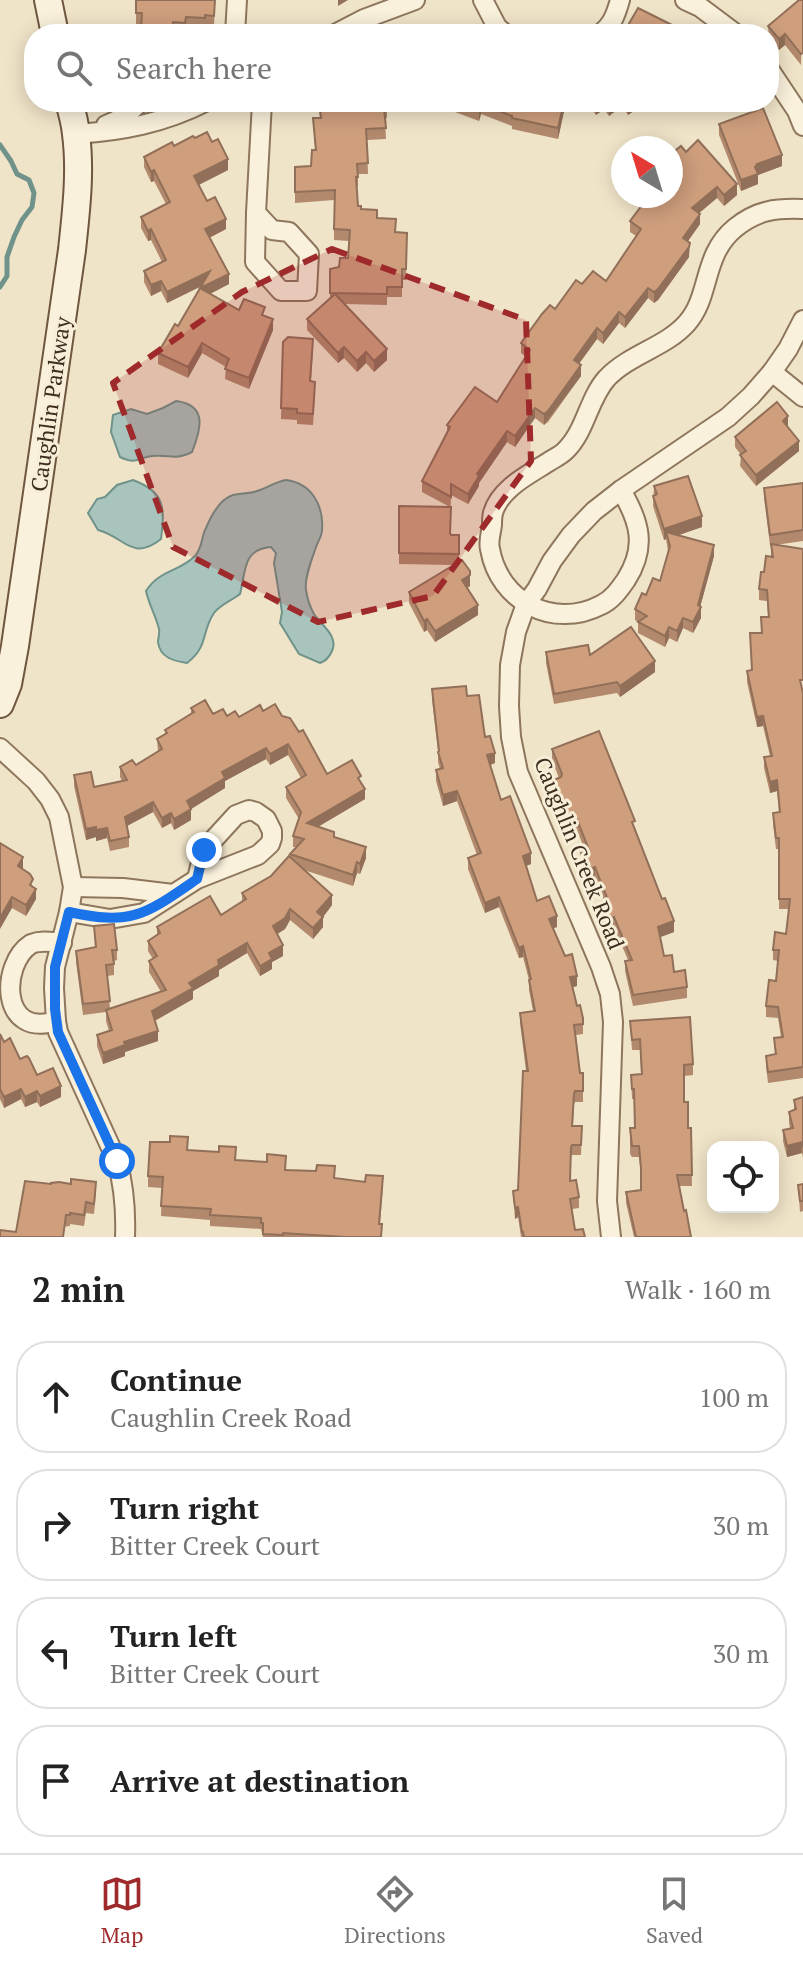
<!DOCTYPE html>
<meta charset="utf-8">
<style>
:root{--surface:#fff;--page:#f2f2f2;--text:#222;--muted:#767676;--line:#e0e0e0;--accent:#9e2a2b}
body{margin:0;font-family:"PT Serif",serif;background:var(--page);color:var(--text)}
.controls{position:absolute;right:24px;bottom:24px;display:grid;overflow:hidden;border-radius:16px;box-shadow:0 4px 20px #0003}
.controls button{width:72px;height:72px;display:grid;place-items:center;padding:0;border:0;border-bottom:2px solid var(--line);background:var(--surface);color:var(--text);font:40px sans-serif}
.compass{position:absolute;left:611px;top:136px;width:72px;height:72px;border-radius:50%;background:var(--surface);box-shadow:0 4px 20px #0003;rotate:322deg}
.stop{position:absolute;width:24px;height:24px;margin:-18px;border:6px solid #1a73e8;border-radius:50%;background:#fff}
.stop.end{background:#1a73e8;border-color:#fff;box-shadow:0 2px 8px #0008}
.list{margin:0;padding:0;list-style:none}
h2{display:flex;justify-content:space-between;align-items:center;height:104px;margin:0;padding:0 32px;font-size:34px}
h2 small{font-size:26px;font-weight:400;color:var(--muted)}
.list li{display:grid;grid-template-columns:52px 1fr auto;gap:24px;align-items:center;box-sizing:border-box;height:112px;margin:0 16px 16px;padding:0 16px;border:2px solid var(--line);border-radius:32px}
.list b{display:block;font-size:30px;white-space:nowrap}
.list p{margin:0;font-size:26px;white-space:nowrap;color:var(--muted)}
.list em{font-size:26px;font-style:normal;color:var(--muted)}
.icon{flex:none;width:44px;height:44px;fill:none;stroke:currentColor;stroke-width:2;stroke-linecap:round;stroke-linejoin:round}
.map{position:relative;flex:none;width:803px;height:1237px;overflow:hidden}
.search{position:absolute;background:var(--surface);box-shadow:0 4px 20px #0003;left:24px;right:24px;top:24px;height:88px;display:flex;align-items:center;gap:20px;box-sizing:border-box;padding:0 28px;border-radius:32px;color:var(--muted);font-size:30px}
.sheet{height:616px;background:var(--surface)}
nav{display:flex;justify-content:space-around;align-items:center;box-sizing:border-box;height:112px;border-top:2px solid var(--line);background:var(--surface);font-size:22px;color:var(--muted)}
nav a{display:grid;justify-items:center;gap:4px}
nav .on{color:var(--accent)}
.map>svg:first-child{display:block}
.water{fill:#a9c4bc;stroke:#6f938a;stroke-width:2}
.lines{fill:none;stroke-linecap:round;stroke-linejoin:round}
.stream{stroke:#6f938a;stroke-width:5}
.street-casing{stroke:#8d765c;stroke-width:22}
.secondary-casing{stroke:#6f573f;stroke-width:30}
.street{stroke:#faf1dc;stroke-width:18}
.secondary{stroke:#faf1dc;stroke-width:26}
.wall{fill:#b2896c}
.shaded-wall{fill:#916f58}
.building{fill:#cf9f7d;stroke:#916f58;stroke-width:2}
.route{stroke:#1a73e8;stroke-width:10}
.marked{fill:#9e2a2b;fill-opacity:0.2;stroke:#9e2a2b;stroke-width:6;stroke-dasharray:16 10;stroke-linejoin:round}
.labels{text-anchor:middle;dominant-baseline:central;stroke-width:6;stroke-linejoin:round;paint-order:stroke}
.street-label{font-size:22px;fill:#3d2e20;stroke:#f7eed8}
</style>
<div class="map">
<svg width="803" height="1237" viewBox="0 0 803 1237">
<rect width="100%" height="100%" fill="#f0e4c8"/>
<g class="water">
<path d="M176 401C208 405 201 429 192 452 174 461 170 454 152 456 137 458 137 465 120 457L111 432 113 415 131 409 147 414 163 408Z"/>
<path d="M133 480C165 492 165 507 161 539 132 562 125 537 98 530L88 513 97 499 105 497 117 485Z"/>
<path d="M286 480C311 483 324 505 322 530 322 536 318 541 316 547 312 559 304 578 306 590 307 597 310 607 314 614 321 625 339 636 332 651 329 658 326 661 320 663L299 654 280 623 282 612 274 563 276 553 271 547C242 549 246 572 240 594 231 601 221 604 214 613 201 632 209 646 187 663 174 661 160 658 158 642 158 638 160 633 159 629 156 616 149 605 146 591 159 570 179 572 195 556 203 547 201 537 206 528 211 516 220 499 233 495 241 493 249 494 257 491 267 488 275 482 286 480Z"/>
</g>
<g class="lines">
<path class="stream" d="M0 145 11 161 17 174 29 180 34 193 32 207 22 220 14 237 7 257V276L0 287"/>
<g class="street-casing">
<g id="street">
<path d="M483 0 497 27 505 34"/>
<path d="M685 0 700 7 736 34"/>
<path d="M235 34 237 0"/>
<path d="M335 34 364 19 415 0"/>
<path d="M600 34C612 26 616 14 620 0"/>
<path d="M769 69 797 111 803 126"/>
<path d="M106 125C120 120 130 113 140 102"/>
<path d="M76 134C122 131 164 123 205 102"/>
<path d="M256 213 272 230 289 232 309 254 307 291H281L255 262Z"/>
<path d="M256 213 262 102"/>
<path d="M772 372 803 397"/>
<path d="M621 490C640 522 647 547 626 580 619 590 612 600 601 605 553 630 499 601 490 549 488 542 491 533 492 525 492 521 492 517 493 513 500 488 530 474 550 461 555 458 561 455 565 451 586 431 588 399 607 378 630 354 666 347 687 323 711 296 702 255 735 228 757 210 776 208 803 209"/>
<path d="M0 748 36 781 50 799 59 817 73 887 69 912 55 967 54 988 56 1021 58 1032 69 1056 117 1161C124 1186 126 1211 125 1237"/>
<path d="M73 887 123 888 173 894"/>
<path d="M69 912 110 919 144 913 197 879 258 855 270 844 272 838V831L266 819 256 812 249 810 236 815 204 850 197 879"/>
<path d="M56 1021C0 1039 0 964 31 944 41 940 51 942 62 943"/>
<path d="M611 1237 607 1201 613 1022 610 994 601 967 518 772 511 737 509 706 510 665 516 632 526 604 537 589 552 561 571 535 594 511 621 490 728 417 751 396 772 372 788 349 803 320"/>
</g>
</g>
<g class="secondary-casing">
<g id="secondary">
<path d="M48 0 55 34"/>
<path d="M0 704 8 684 15 646 72 250C76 212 81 172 76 134 75 123 72 112 69 102"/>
</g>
</g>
<use href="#street" class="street"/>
<use href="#secondary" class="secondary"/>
</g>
<g class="wall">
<path d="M136 0H215L214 26H205V28H186L185 33 141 34 142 24H136Z"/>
<path d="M803 0 801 65 785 45 779 50 769 39 768 26Z"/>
<path d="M318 102H387V118H385L386 139 367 140 368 174H358V187H357L358 206 377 218 396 232 407 233 406 280H402V297H387V305L344 304 387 360 374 372 366 363 357 372 344 358 338 363 307 330V319L330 298V269L339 267 348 258 349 241 334 240V200L295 203V167L311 166 315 150 313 118H320Z"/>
<path d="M455 102H566L558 139 512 129V126L481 114 479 121 455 112Z"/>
<path d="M586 102H642V105L628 115 622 106 609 116 604 109 596 115Z"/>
<path d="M719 124 782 166 758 175V184L741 191 719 135Z"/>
<path d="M195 138 228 170 199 185 207 201 226 229 209 238 229 284 210 294 239 310 265 316 273 330 249 389 225 379 226 367 202 353 188 378 158 364V353L178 326 201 286 167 303 161 291 151 296 144 282V271L162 262 151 240 148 241 141 228V217L166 204 154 181 151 182 144 167V157Z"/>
<path d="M686 152 737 195 724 206 717 198 699 213 700 224 688 241 689 257 658 300 654 303 648 298 625 328 619 323 603 344 597 339 579 364 581 376 548 422 544 425 535 418 515 447 507 442 479 483V486L468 504 451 495 450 533 451 535H459V561L470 586 467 588 478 615 435 642 427 630 424 632 409 603V592L453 565 399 564V506L450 507 422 492V481L447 432V425L497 402 526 357 521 353V343L555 309 582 284 606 281 636 236 630 232V221Z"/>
<path d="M283 342 313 350 311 381 315 392 313 425 297 424V420L281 419Z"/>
<path d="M788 427 799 451 756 486 740 466 741 455 735 447V437Z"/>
<path d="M803 483V541L775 545 803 693V1078L768 1083 766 1066V1056L775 1055 774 1038 781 1037 778 1018 766 1017V1006L776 981 778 961 773 960V950L786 934 789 909H779V849H776L773 824V813L779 812 777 791 770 793 764 768V757L770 756 763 726 757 727 747 682V671L752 670 761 633 768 617 767 601 759 600V589L764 572 771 556V545H770L764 498V488Z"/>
<path d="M654 486 702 527 677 535 714 556 700 607 701 618 693 633 683 628 677 642 669 638 665 647 638 633V622L635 620V609L646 595 660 581 668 551 666 539 664 540 653 506Z"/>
<path d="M546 652 590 655 655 672 620 697 617 693 554 704 546 663Z"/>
<path d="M432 689 467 696 485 737 495 763 490 765 501 800 531 864 526 866 537 901 557 927 553 928 577 986 572 987 577 1006 583 1018V1034L576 1035 580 1073 583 1084V1102H575L574 1105 573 1126H582L581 1155H572L571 1157 570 1181 579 1197V1208L572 1209 575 1230 585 1237H521L518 1217 515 1219 513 1191 518 1190 526 1071 520 1023V1013L533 1011 529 990V980L523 957 519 958 499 907 485 913 468 869V858L477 855 457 801 443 806 436 781V770L440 769 438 762V751L432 700Z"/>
<path d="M191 708 213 714 239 717 263 711 282 716 299 732 327 774 361 782 365 799 318 827 366 858 360 874 357 873 353 886 304 870 332 905 323 917V927L313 939 290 920 285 929 277 934 283 956 272 962V969L260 976 247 953 219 970V976L193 991V999L155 1021 158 1041 125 1052V1056L103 1064 97 1046V1035L109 1031 106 1021V1012L83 1015 76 962V951L95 947 94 926 117 950V960L114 961V975L107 976 110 1009 161 992 149 972V961L153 959 148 951V941L157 935V927L221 915 242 901V893L271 876 290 858V854L297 847H293V836L299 819 286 798V787L301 778 288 755 270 765 266 759 225 781V788L191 809V820L174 830 171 823 162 828 153 812 127 826 129 837V847L110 851 107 838 96 841V837L86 840 74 786V775L94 787 122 781 120 777V767L136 765 158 752 157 739 165 734V730L191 714Z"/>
<path d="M552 749 635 831 674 932 660 937 664 956 687 987V998L633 1006 625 971V961L628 960 614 927 607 930 601 914V903L605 902 595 878 588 881 581 864V853L585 851 576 827 568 830 554 794V780L559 778 552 760Z"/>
<path d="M0 843 23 868 22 869 33 887 36 899 26 916 12 908Z"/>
<path d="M630 1021 693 1064V1075L684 1076V1102L688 1128H691L692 1186H679L684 1211 691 1237H634L626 1203V1192L641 1190V1177L639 1157H632L630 1154V1139L635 1128 634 1099H632L631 1075 641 1074 640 1050H632Z"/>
<path d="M0 1034 4 1042 20 1059 61 1097 40 1107 37 1102 25 1107 21 1099 4 1108 0 1099Z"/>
<path d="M803 1097V1158L802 1153 787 1157 783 1141V1130L790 1128 789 1123V1112L794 1110V1100Z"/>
<path d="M188 1151 383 1187 380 1224H382V1237H263L261 1229 210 1226V1220L161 1216 162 1188 148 1187V1176Z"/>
<path d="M803 1184V1211L800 1212 798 1185Z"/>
<path d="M96 1193 94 1214 86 1213 84 1226 70 1224V1226L16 1232Z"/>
</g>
<g class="shaded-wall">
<path d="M338 0H348L338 6Z"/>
<path d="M785 34V45L779 50V39Z"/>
<path d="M564 102H566L558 139V128Z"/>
<path d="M599 102H604V109L596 115V104Z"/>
<path d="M613 102H622V106L609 116V105Z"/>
<path d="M631 102H642V105L628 115V104Z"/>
<path d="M481 104V114L479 121V111Z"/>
<path d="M782 155V166L758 175V184L741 191V180L757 164Z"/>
<path d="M228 159V170L194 187V176Z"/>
<path d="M154 170V181L151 182V172Z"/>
<path d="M737 184V195L724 206V195Z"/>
<path d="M717 187V198L692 219V208Z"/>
<path d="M700 214V224L683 248V238Z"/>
<path d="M226 219V229L205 240V229Z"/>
<path d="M151 229V240L148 241V231Z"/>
<path d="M690 243 689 257 658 300 654 303V292Z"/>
<path d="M210 271V282L167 303V292Z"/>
<path d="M229 274V284L200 299V288Z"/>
<path d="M161 281V291L151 296V285Z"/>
<path d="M648 288V298L625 328V317Z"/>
<path d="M619 312V323L603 344V333Z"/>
<path d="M273 319V330L249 389V378Z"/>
<path d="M597 328V339L574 370V360Z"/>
<path d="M202 343V353L188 378V367Z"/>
<path d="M344 347V358L338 363V353Z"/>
<path d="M387 349V360L374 372V361Z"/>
<path d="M366 352V363L357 372V361Z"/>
<path d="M581 365V376L544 425V414Z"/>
<path d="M535 408V418L515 447V436Z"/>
<path d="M788 416V427L783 421Z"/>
<path d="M507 431V442L479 483V486L468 504V494L477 474Z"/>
<path d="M799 441V451L756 486V475Z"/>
<path d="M702 516V527L668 539 666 532V539L664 540V529Z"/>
<path d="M714 545V556L699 611 701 607V618L693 633V622Z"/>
<path d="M470 575V586L462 591V580Z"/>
<path d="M478 605V615L435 642V631Z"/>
<path d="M683 618V628L677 642V631Z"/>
<path d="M427 619V630L424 632V621Z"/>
<path d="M669 627V638L665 647V636Z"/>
<path d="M655 661V672L620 697V686Z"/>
<path d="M763 716V726L757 727V717Z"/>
<path d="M288 744V755L270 765V754Z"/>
<path d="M266 748V759L225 781V788L191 809V820L174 830V819L187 801 222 772Z"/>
<path d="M495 753V763L487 766V755Z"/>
<path d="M777 780V791L770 793V782Z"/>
<path d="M365 789V799L307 833V823Z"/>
<path d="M457 791V801L443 806V795Z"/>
<path d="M153 802V812L125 827V817Z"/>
<path d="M171 813V823L162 828V818Z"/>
<path d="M576 817V827L568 830V820Z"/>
<path d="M96 827V837L86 840V829Z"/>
<path d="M107 828V838L96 841V830Z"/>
<path d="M366 847V858L360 874V864Z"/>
<path d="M531 853V864L523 867V856Z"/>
<path d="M23 857V868L18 877V866Z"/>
<path d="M357 862V873L353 886V875Z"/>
<path d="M595 867V878L588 881V870Z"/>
<path d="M36 889V899L26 916V905Z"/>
<path d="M332 895V905L323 917V927L313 939V928L317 912Z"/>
<path d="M12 897V908L0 929V918Z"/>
<path d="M499 897V907L485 913V903Z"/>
<path d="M290 909V920L285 929 273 937V926Z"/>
<path d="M557 916V927L549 930V919Z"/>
<path d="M614 917V927L607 930V919Z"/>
<path d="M674 921V932L658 938V927Z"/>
<path d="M247 943V953L219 970V976L193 991V999L152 1022V1011L218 960Z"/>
<path d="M283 945V956L272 962V969L260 976V966L269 953Z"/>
<path d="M523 946V957L519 958V948Z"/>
<path d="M577 976V986L570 988V977Z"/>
<path d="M158 1031V1041L125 1052V1056L103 1064V1053L124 1042Z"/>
<path d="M61 1086V1097L40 1107V1096Z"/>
<path d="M21 1089V1099L4 1108V1097Z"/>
<path d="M37 1091V1102L25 1107V1097Z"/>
<path d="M802 1142V1153L787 1157V1146Z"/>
<path d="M518 1207V1217L515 1219V1208Z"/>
</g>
<g class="building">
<path d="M136 0H215L214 16 205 15V18L186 17 185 23 173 22 172 34 141 32 142 13H136Z"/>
<path d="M799 0H803V53L801 54 785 34 779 39 768 26Z"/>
<path d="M638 8 686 32 685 34H623Z"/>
<path d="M319 102H387V107L384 108 386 128 366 129 368 163 357 164 358 177H356L358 206H361V209L377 210V218L396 219 395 232 407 233 406 269H402V287H387V294L330 293V269L339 267 340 258H348L350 230 334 229 335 190 295 192V167L311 166 312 150H316L313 118H321Z"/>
<path d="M456 102H564L558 128 512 118V116L481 104 479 111Z"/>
<path d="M763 108 782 155 757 164 755 167 758 174 741 180 719 124Z"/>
<path d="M207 132 212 142 218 139 228 159 194 176 207 201 215 197 226 219 205 229 229 274 200 288 239 310 244 299 265 307 262 315 273 319 249 378 225 369 229 359 202 343 188 367 158 353 175 324 178 326 210 271 167 292 161 281 151 285 144 271 166 260 151 229 148 231 141 217 170 202 154 170 151 172 144 157 172 142 174 146 193 136 195 138Z"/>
<path d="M698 140 737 184 724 195 717 187 692 208 700 214 683 238 690 243 689 247 658 289 654 292 648 288 625 317 619 312 603 333 597 328 574 360 581 365 548 411 544 414 535 408 515 436 507 431 477 474 479 476 468 494 451 484V497L422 481 450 427 447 425 475 387 497 402 530 350 521 343 542 314 550 305 555 309 576 280 582 284 593 271 606 281 641 229 630 221 649 196H671V154L681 146 686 152Z"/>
<path d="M335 294 387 349 374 361 366 352 357 361 344 347 338 353 307 319Z"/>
<path d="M288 337 313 339 310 381 315 382 313 414 297 413V409L281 408 283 342Z"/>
<path d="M777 402 788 416 783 421 799 441 756 475 740 455 746 451 735 437Z"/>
<path d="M688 476 702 516 664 529 653 496 657 494 654 486Z"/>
<path d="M803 483V530L770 535 764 488Z"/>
<path d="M399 506 451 507 450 533 451 535H459V554L399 553Z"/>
<path d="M666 532 714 545 698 605 701 607 693 622 683 618 677 631 669 627 665 636 638 622 647 616 635 609 642 593 646 595 653 578 660 581 670 546Z"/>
<path d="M771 544 803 549V680H800L803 693V1067L768 1072 766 1056 776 1054 774 1038 783 1037 778 1007 766 1006 769 980 776 981 779 950H773L775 932 786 934 790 899H779V838H776L773 813 780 812 777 780 770 782 764 757 772 756 763 716 757 717 747 671 752 670 750 633H762L761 617H769L767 590 759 589 761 572H764L766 556 773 557Z"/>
<path d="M462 560 470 571V575L462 580 478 605 435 631 427 619 424 621 409 592Z"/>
<path d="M631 627 655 661 620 686 617 682 554 694 546 652 588 645 590 655Z"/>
<path d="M466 686 467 696 479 695 485 737 490 736 495 753 487 755 501 800 510 796 530 850 531 853 523 856 537 901 549 896 557 916 549 919 565 956 572 954 577 976 570 977 577 1006 580 1005 583 1018V1024L574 1025 580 1073H583V1091H575L574 1094 572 1126H582L581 1145H572L571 1147 570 1181 576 1180 579 1197 570 1199 575 1230 583 1229 585 1237H524L523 1232H522L518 1207 515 1208 513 1191 518 1190 523 1071H528L520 1013 535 1011 529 980 531 979 523 946 519 948 499 897 485 903 468 858 481 853 457 791 443 795 436 770 443 768 438 752 439 751 432 689Z"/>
<path d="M205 700 213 714 223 709 227 716 235 711 239 717 260 705 263 711 275 704 282 716 290 718 299 732 303 730 327 774 352 760 361 776 358 778 365 789 307 823 334 832V837L366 847 360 864 357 862 353 875 290 854 304 839 293 836 301 812 286 787 306 775 288 744 270 754 266 748 222 772 225 778 187 801 191 809 174 819 171 813 162 818 153 802 125 817 129 837 110 841 107 828 96 830V827L86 829 74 775 91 772 94 787 127 780 120 767 132 760 136 765 162 749 157 739 167 733 165 730 194 712 191 708Z"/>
<path d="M599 731 635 821 632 822 662 899 665 898 674 921 658 927 664 956 672 955 674 972 685 970 687 987 633 995 625 961 632 960 614 917 607 919 601 903 608 900 595 867 588 870 581 853 589 850 576 817 568 820 554 784V780L561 777 562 774 552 749Z"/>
<path d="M0 843 23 857 18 866 30 874 33 879 30 885 36 889 26 905 12 897 0 918Z"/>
<path d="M289 856 332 895 317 912 323 917 313 928 290 909 285 918 273 926 283 945 269 953 272 959 260 966 247 943 218 960 219 965 189 983 193 988 152 1011 158 1031 124 1042 125 1045 103 1053 97 1035 112 1030 106 1010 166 990 149 961 157 956 148 941 160 933 157 927 210 896 221 915 246 899 242 893 271 876Z"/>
<path d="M114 924 117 950H112L114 964 106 965 110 1001 83 1004 76 951 96 947 94 926Z"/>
<path d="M690 1017 693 1064 684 1065V1102H688V1128H691L692 1175H677L684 1211 686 1210 691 1237H636L626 1192 641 1190V1168L639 1146H632L630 1128H635L634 1089H632L631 1075 642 1074 640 1039 632 1040 630 1021Z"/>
<path d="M0 1034 4 1042 10 1038 20 1059 27 1056 29 1058 37 1075 53 1068 61 1086 40 1096 37 1091 25 1097 21 1089 4 1097 0 1089Z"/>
<path d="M803 1097V1147L802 1142 787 1146 783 1130 793 1128 789 1112 796 1109 794 1100Z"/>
<path d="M170 1136 188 1137 187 1150 219 1152V1146L236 1147 235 1160 267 1162V1154L286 1156 285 1170 316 1171 317 1165 335 1166 334 1178 365 1182 366 1175 383 1176 379 1224H382L381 1237H345L283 1233V1235L263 1234V1223H261V1218L210 1215 211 1209 161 1206 163 1177 148 1176 150 1142H170Z"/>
<path d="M71 1179 96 1182 94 1204 86 1202 84 1215 70 1213V1215H66L63 1237H0V1230L16 1232 25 1181 51 1184V1183L59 1182 71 1184Z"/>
<path d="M803 1184V1201H800L798 1185Z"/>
</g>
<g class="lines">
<path class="route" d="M117 1161 58 1032 55 1009V967L69 912C133 926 146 914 197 879L204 850"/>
</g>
<path class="marked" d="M332 249 526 320 531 461 433 596 318 622 173 547 113 383 242 292Z"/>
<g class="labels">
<g class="street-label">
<text transform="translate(50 404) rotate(-82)">Caughlin Parkway</text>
<text transform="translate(580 853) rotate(68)">Caughlin Creek Road</text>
</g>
</g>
</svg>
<div class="controls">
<button><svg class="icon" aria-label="locate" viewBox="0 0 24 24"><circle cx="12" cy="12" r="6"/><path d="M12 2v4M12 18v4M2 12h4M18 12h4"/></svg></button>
</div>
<svg class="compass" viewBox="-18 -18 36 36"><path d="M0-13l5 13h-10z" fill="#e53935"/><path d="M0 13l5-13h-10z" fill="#767676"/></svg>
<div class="stop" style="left:117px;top:1161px"></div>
<div class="stop end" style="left:204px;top:850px"></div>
<div class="search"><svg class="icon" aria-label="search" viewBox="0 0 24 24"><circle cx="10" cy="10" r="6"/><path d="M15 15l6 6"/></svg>Search here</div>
</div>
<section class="sheet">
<h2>2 min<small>Walk · 160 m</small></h2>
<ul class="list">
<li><svg class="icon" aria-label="ahead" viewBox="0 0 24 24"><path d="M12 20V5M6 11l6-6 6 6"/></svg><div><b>Continue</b><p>Caughlin Creek Road</p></div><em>100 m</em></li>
<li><svg class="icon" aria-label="right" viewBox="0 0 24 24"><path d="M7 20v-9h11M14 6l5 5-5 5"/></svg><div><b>Turn right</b><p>Bitter Creek Court</p></div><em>30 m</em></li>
<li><svg class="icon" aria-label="left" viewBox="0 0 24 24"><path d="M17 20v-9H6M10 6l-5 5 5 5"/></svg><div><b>Turn left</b><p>Bitter Creek Court</p></div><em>30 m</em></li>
<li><svg class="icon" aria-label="arrive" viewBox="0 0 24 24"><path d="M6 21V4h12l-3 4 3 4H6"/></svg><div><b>Arrive at destination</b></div></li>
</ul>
</section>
<nav>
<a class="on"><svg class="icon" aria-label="map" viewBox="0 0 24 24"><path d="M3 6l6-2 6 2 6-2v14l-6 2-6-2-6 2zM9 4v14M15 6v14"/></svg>Map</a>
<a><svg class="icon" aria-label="directions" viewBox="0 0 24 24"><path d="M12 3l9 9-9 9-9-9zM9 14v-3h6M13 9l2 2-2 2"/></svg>Directions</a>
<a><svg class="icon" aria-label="saved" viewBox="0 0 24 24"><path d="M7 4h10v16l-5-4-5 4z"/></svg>Saved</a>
</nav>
